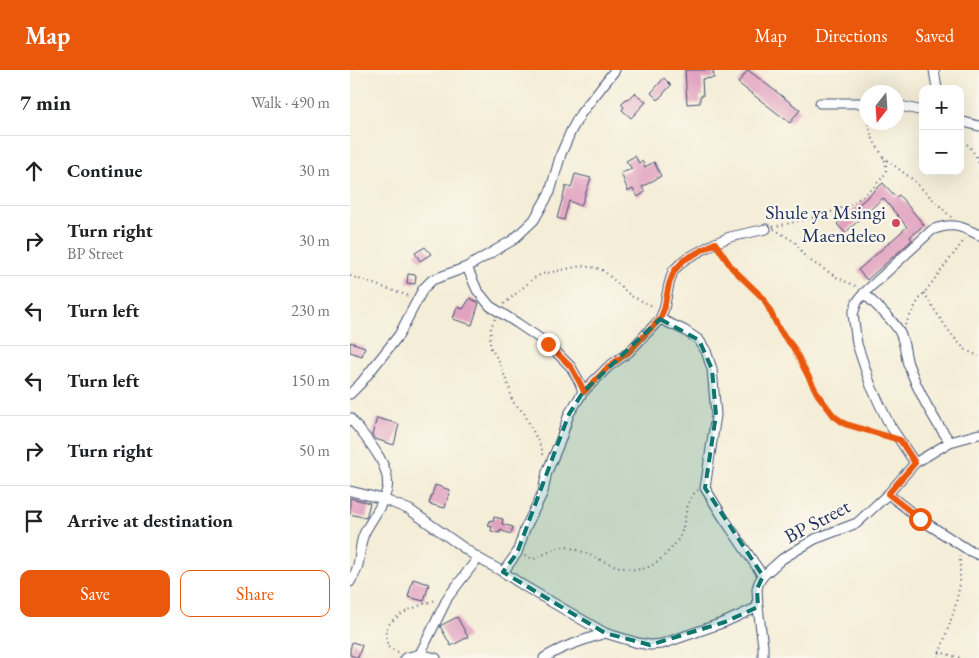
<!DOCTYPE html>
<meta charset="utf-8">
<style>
:root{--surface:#fff;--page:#f6f6f6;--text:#202124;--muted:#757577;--line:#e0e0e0;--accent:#ea580c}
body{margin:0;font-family:"EB Garamond",serif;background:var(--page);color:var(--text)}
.controls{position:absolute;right:15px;top:15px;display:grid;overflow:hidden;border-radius:10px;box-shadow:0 5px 20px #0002}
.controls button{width:45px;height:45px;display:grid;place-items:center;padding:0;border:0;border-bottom:1px solid var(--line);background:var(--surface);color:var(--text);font:25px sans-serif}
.compass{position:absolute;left:509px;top:15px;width:45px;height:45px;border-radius:50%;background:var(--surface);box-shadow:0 5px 20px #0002;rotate:197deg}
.stop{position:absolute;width:15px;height:15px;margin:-11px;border:4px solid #ea580c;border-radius:50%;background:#fff}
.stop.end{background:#ea580c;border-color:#fff;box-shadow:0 1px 5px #0008}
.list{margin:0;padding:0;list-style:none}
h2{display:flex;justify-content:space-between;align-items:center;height:65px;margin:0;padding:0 20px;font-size:21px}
h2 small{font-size:16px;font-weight:400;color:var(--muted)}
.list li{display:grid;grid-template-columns:32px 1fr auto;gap:15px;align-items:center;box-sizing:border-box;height:70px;padding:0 20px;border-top:1px solid var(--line)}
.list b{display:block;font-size:19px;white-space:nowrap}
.list p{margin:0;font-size:16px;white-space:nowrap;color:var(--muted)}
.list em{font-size:16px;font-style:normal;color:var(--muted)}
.actions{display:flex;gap:10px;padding:15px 20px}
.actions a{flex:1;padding:11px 0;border:1px solid var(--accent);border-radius:10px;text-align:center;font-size:18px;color:var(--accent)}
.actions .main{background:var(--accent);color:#fff}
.icon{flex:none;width:28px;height:28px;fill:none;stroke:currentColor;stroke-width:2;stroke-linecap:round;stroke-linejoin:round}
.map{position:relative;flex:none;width:629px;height:588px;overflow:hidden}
header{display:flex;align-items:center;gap:30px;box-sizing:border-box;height:70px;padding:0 25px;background:var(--accent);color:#fff}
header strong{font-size:24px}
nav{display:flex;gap:28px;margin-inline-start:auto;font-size:18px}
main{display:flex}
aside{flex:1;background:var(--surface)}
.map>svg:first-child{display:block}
.building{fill:#e1a2c0}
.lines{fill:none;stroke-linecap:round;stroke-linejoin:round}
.minor-casing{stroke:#3c4c70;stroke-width:11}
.path{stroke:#3c4c70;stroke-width:2;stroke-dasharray:1 4;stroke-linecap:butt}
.minor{stroke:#fff;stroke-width:9}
.route{stroke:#ea580c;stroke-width:6}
.marked{fill:#0f766e;fill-opacity:0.2;stroke:#0f766e;stroke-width:4;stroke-dasharray:10 6;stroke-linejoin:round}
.poi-dot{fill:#d1495b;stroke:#fbf7ec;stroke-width:2}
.labels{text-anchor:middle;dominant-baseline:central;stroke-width:4.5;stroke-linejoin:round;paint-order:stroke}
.poi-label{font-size:20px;fill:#1b2f5e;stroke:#fbf7ec;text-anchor:end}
.street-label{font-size:20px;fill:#1b2f5e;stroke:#fbf7ec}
</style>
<header>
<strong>Map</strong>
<nav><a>Map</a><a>Directions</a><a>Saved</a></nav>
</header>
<main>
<aside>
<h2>7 min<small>Walk · 490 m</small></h2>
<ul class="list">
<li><svg class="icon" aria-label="ahead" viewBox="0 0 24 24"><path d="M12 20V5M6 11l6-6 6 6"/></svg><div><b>Continue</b></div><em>30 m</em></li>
<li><svg class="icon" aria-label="right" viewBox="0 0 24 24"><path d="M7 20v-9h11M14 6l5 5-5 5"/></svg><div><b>Turn right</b><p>BP Street</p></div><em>30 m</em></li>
<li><svg class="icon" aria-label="left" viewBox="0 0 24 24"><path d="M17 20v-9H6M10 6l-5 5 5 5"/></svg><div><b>Turn left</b></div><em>230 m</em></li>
<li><svg class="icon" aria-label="left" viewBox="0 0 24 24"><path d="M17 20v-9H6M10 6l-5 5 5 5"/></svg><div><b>Turn left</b></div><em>150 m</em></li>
<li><svg class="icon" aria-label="right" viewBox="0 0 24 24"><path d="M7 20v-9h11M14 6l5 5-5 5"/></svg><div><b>Turn right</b></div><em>50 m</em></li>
<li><svg class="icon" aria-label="arrive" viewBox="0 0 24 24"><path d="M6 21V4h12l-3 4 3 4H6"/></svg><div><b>Arrive at destination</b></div></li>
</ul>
<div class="actions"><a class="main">Save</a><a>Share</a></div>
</aside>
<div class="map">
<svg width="629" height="588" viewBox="0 0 629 588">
<rect width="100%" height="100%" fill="#fbf7ec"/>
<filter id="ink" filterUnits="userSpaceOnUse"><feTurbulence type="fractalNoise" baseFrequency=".02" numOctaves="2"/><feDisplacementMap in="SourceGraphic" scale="10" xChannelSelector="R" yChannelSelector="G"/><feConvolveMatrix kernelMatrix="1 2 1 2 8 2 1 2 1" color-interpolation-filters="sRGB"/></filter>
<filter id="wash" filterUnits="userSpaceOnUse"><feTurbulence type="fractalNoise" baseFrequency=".0096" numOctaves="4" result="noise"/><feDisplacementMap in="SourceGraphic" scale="20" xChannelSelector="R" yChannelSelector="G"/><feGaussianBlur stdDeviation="1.12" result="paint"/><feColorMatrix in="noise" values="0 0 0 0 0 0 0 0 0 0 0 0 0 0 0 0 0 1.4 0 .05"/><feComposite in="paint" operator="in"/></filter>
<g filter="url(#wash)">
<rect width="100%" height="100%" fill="#f4edd7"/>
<g id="blocks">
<g class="building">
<path d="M335 0H363L364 8 352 9 353 26H350V33L337 34Z"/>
<path d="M398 0 450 40 440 53 388 13Z"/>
<path d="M314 8 321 15 308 30 301 23Z"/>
<path d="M285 23 296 32 281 48 272 40 274 37 271 34 277 28 279 29Z"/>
<path d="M285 86 289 93 292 91 295 97 304 92 311 106 292 117 295 122 288 127 283 119 278 121 271 103 282 99 276 91Z"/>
<path d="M225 104 241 108 231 136 219 131 214 150 207 148 216 116 221 118Z"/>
<path d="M533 113 546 127 549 125 574 155 560 167 562 170 517 210 508 200 557 157 533 128 495 163 487 154Z"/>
<path d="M75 177 81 184 70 191 65 183Z"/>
<path d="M58 204 66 205 65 214 57 213Z"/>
<path d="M120 228 129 233 122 255 103 249 107 237 113 239Z"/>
<path d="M0 272 15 277 12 286 0 282Z"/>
<path d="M27 348 49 354 44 375 25 369 22 365Z"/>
<path d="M85 415 100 420 95 438 79 434Z"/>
<path d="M0 428 20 433 16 448 0 444Z"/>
<path d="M144 447 153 449 152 454 163 457 161 464 150 460V463L141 461 142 457 138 456 140 450 143 451Z"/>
<path d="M63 509 79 514 74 531 58 527Z"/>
<path d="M107 547 118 567 101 576 90 556Z"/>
<path d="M2 572 12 575 8 588 0 585V580Z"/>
</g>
</g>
</g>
<g filter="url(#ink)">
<use href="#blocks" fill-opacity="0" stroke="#3c4c70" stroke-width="1"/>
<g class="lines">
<g class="minor-casing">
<g id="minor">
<path d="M584 0 587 19"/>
<path d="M470 33H516"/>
<path d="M546 35 573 41"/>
<path d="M610 51 629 56"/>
<path d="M117 197 127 220 140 236 167 253 198 274 221 297 230 313 233 322"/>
<path d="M514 223C524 234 545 251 550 263 555 273 555 284 558 294 568 321 583 349 600 372"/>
<path d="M310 249 334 260 349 270 356 281 362 299 366 345 355 418 373 447 413 506"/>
<path d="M0 324 11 313 49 265 73 219 82 210 117 197 163 170 184 150 200 122 211 84 221 61 231 43 265 0"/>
<path d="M0 348C14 366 42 395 37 419 34 435 21 449 14 464 9 475 11 488 7 498 6 503 2 508 0 512"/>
<path d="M565 393 539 354 521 316 507 274 503 244 507 232 514 223 582 160C602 152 611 156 629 165"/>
<path d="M0 421 33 429 60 440 128 488 153 502 174 516 255 563 288 573 300 575 312 574 375 552 408 537"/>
<path d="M538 424 570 449 620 481 629 485"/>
<path d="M153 502 167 483 175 459 193 422 197 402 211 369 219 344 233 322 258 297 279 282 310 249 314 239 319 214 323 201 334 190 365 173 380 167 416 159"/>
<path d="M55 588 70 584"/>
<path d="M86 588 70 584 98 527 128 488"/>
<path d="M194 588C213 576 234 570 255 563"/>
<path d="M413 588V576L408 537 407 519 409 512 413 506 432 489 465 469 507 453 538 424 565 393 600 372 629 364"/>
</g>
</g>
<g class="path">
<path d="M610 67C618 75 626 83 629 94"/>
<path d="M533 87 562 109 601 147"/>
<path d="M423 157C460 148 503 142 528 112 532 108 536 104 536 99 537 89 528 80 524 71 521 65 520 59 518 52"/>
<path d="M424 159 445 172 456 188 488 208 508 217"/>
<path d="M369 179 382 198 413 229 430 261 443 277 468 325 484 346 495 354 536 366"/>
<path d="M0 206 59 226"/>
<path d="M574 223C584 239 601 267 615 279 619 282 624 284 629 286"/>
<path d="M154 234 184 208 192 204 231 196 247 198 254 201 281 226 305 237"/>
<path d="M145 249 141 257 140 277 149 291 160 320 162 331 174 343 189 373 193 382V387"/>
<path d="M555 255 568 231 615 169"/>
<path d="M175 486 184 489C192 486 204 478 212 477 220 477 228 480 235 483 254 491 280 506 301 496 309 492 327 474 330 466 336 453 335 428 348 420"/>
<path d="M48 582 38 577C37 572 35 566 36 561 39 545 73 534 86 530"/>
<path d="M589 582 611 588"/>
<path d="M588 588 605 538 610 514V486"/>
</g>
<use href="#minor" class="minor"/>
</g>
</g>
<g class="lines" filter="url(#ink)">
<path class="route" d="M198 274 221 297 230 313 234 322 258 297 279 282 310 249 314 239 319 214 324 201 334 190 365 173 382 198 414 229 430 261 443 277 468 325 484 346 495 354 550 370 565 393 538 424 570 449"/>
</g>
<path class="marked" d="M310 249 349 270 362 299 366 345 355 418 413 506 407 519 408 537 375 552 300 575 255 563 153 502 167 483 219 344 233 322Z"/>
<circle class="poi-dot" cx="546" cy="153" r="5"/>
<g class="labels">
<g class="poi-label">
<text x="536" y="142">Shule ya Msingi<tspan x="536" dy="23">Maendeleo</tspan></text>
</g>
<g class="street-label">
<text transform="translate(467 451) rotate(-28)">BP Street</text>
</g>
</g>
</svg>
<div class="controls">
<button>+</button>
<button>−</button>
</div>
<svg class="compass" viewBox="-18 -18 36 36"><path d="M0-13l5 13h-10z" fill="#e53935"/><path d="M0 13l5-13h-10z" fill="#757577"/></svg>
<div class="stop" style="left:570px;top:449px"></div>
<div class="stop end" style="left:198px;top:274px"></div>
</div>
</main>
